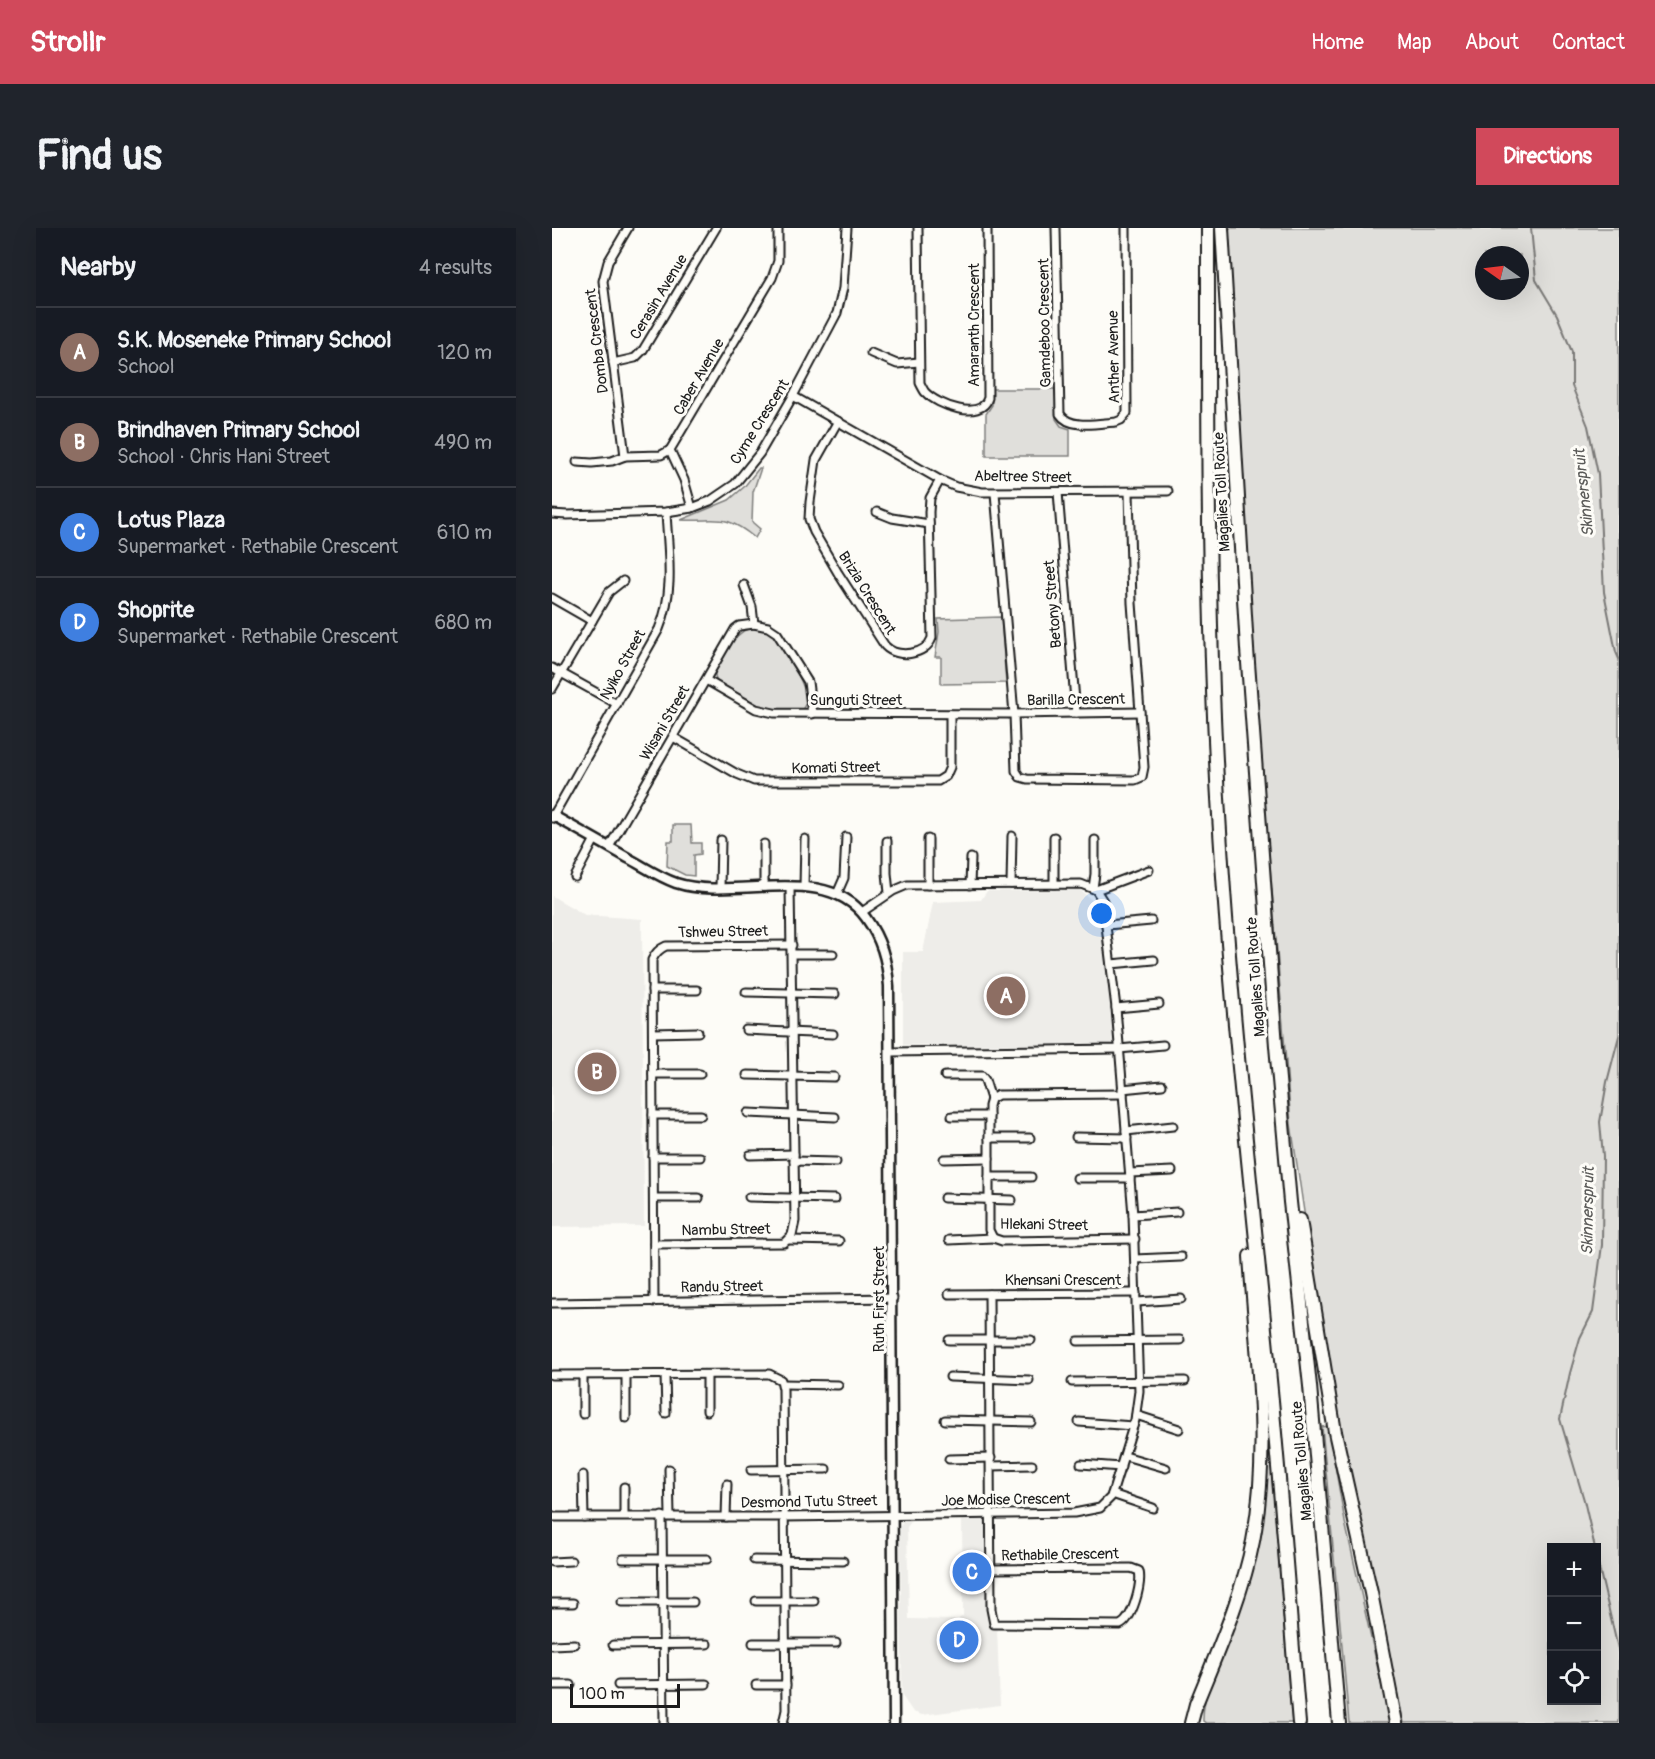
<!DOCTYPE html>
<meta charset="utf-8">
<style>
:root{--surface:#171b24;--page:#20242c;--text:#f1f3f6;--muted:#9ea1a6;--line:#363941;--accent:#d1495b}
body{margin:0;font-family:Pangolin,sans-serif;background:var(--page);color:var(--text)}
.controls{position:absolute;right:18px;bottom:18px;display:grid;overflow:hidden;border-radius:0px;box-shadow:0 6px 24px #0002}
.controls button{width:54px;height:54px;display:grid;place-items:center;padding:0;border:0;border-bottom:2px solid var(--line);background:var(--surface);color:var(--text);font:30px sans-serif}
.compass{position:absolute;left:923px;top:18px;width:54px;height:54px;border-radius:50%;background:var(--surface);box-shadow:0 6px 24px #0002;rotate:284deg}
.scale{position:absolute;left:18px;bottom:15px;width:110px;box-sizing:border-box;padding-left:6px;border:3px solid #1c1c1c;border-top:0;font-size:16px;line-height:21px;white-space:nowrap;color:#1c1c1c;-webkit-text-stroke:4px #fdfcf7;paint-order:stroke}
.you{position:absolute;left:550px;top:686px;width:21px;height:21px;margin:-15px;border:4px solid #fff;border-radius:50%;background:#1a73e8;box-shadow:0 0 0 9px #1a73e833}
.badge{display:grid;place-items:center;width:39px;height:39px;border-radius:50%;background:var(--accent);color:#fff;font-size:20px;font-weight:700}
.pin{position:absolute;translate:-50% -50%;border:3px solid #fff;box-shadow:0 2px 6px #0006}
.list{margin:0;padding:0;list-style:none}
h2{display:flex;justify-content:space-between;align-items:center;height:78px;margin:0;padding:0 24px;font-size:26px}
h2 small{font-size:20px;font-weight:400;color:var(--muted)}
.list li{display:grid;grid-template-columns:39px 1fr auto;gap:18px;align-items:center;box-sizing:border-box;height:90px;padding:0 24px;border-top:2px solid var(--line)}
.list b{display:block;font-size:22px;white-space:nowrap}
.list p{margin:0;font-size:20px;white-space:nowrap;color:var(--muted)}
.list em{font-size:20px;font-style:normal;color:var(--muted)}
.icon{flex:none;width:33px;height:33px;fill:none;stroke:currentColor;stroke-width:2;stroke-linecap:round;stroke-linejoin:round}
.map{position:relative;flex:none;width:1067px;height:1495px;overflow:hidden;border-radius:0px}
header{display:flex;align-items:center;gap:36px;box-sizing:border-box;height:84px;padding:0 30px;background:var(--accent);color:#fff}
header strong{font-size:28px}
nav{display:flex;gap:33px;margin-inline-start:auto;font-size:21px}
.intro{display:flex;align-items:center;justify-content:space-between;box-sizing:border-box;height:144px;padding:0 36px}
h1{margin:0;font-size:42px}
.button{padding:15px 27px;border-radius:0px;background:var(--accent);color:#fff;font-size:21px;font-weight:700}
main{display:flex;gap:36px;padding:0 36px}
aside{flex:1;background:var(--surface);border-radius:0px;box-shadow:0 6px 24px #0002}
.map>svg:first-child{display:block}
.built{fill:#eeede9}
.green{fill:#e0dfdb;stroke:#7e7e7c;stroke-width:1.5;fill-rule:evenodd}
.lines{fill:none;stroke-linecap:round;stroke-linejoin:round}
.stream{stroke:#797876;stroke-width:2}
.minor-casing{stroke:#1c1c1c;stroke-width:11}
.tertiary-casing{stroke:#1c1c1c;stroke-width:13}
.motorway-casing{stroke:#1c1c1c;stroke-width:16}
.minor{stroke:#fdfcf7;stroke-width:7}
.tertiary{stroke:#fdfcf7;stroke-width:8}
.motorway{stroke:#fdfcf7;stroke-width:12}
.labels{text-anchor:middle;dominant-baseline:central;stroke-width:6;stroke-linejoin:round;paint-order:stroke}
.street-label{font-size:15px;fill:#1c1c1c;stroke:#fdfcf7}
.water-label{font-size:16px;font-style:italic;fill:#5a5a58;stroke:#fdfcf7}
</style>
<header>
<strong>Strollr</strong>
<nav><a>Home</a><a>Map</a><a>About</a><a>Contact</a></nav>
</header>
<div class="intro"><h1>Find us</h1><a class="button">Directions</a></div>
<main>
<aside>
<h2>Nearby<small>4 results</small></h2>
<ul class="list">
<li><span class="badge" style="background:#8d6e63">A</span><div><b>S.K. Moseneke Primary School</b><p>School</p></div><em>120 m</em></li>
<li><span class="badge" style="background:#8d6e63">B</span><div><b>Brindhaven Primary School</b><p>School · Chris Hani Street</p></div><em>490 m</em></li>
<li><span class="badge" style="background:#3f7fe0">C</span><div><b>Lotus Plaza</b><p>Supermarket · Rethabile Crescent</p></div><em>610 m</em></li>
<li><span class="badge" style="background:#3f7fe0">D</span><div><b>Shoprite</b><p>Supermarket · Rethabile Crescent</p></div><em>680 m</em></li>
</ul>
</aside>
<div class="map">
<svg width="1067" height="1495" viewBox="0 0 1067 1495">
<rect width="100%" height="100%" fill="#fdfcf7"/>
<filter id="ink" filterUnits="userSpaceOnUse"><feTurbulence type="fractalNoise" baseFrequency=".0167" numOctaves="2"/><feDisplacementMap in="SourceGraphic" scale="12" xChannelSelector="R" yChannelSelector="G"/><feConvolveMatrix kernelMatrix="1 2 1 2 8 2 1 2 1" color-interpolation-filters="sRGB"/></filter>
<g filter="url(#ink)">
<g class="built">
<path d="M528 662 549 680 562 811 560 816 351 817V724H371L381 674 429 672 435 663Z"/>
<path d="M0 668 33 687 90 691 92 998 0 999Z"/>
<path d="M410 1289H436L438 1391 445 1401 448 1477 370 1487 361 1484 350 1468 348 1299 353 1290H362L355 1299 357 1391 405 1392 411 1388Z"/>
</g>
<g class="green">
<path d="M677 0H1067V1495H852L802 1274 762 1051 739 896 710 539 688 223 681 119ZM932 27H968V63H932ZM999 1320H1044V1472H999Z"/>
<path d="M440 161H505L504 191 509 198 518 201V228H434V186L440 177Z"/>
<path d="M207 240H209L201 264 200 294 208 301 203 310C171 284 167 294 129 292L177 272 192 259Z"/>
<path d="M449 389 454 455 389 456V429H383L387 404 386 391Z"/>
<path d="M197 400 215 401C229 410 254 458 255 473L250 482 213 481 165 454C156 440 183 405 197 400Z"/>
<path d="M121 597H139L140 615H149V626L142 627V648L133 647 115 638 116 613H121Z"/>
<path d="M776 1198 793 1294 838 1495H797L770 1199Z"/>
<path d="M715 1235H719L740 1495H654L651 1493C650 1458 677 1413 688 1379 703 1332 713 1285 715 1235Z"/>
</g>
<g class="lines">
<g class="stream">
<path d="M979 0 984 52 1005 87 1020 124V158L1036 198 1046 246 1052 364 1064 424 1067 431"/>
<path d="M1043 1320 1032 1272 1008 1191 1018 1145 1028 1110 1041 1084 1050 1017 1051 928 1048 894 1055 854 1067 808"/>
<path d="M1044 1327 1067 1425"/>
</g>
<g class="minor-casing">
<g id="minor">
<path d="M366 0 368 155C369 157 372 163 373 164 385 177 429 194 436 170L435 0"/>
<path d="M504 0 508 186C518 202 547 195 564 194L569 192 575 185 574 0"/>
<path d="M319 125 345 136 367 134"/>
<path d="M61 135 83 130 91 122 164 0"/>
<path d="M241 168 388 252 404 259 430 264 616 263"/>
<path d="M286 193 264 232 258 274 257 291 262 304 286 345 333 418C346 431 374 427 380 410L377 284 378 270 388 252"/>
<path d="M118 222 132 252 140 280"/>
<path d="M73 228 51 53 56 34 76 0"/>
<path d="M25 234 40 235 60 233 73 228 109 227 118 222 220 50 226 33V0"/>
<path d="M506 264 524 485"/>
<path d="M443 265 462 486 464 543 468 549 475 551 583 552 590 549 592 539 580 375 577 264"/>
<path d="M325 284 340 290 377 296"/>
<path d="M0 286 15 287 114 284 140 280 158 273 183 256 208 225 241 168 285 85 291 60 295 0"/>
<path d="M192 357 200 379 202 396"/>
<path d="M0 370 40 393"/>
<path d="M0 440 65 476"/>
<path d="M154 452 204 481 222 485 462 486 588 484"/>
<path d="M0 461 57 364 71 353"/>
<path d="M121 509 185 546 202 553H386L394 548 398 539V486"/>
<path d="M0 590 107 401C123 364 116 324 114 284"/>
<path d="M502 609V656"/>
<path d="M335 613V645L337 665"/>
<path d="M212 616V659"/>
<path d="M57 619 183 401 187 398 202 396 216 399 225 405 256 454 260 486"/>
<path d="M23 649 43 611"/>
<path d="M459 656 460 608"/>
<path d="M376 657V611"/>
<path d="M418 657 419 630"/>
<path d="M252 659 253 611"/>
<path d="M168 660 169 612"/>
<path d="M541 660 543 646V612"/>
<path d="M544 662 597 642"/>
<path d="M285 666 292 650 294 609"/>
<path d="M555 697 599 693"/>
<path d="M240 726H281"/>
<path d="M559 736 602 732"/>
<path d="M100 762H145"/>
<path d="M194 764 283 766"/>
<path d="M564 780 607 776"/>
<path d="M194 802 281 806"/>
<path d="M101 805 146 804"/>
<path d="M338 824 567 821 611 817"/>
<path d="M101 846H148"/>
<path d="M195 847 282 849"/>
<path d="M393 848H430L433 852 439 871"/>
<path d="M570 861 610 857"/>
<path d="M571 866 446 867 439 871 437 878V1002L441 1010 450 1013 583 1011"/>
<path d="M196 885 283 889"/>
<path d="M101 887H149"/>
<path d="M400 888H437"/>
<path d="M574 903 621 898"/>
<path d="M524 909 575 910"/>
<path d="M437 910H478"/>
<path d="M198 927 242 926"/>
<path d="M101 929H148"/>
<path d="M392 931 437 930"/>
<path d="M242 933 284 934"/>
<path d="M578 945 620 943"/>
<path d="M437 949H479"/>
<path d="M525 950H578"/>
<path d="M197 969 283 971"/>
<path d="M102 970H147"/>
<path d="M392 970 460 972"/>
<path d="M581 987 625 984"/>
<path d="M237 1012 287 1013"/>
<path d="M397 1012 441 1010"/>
<path d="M102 1016 232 1015 240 1007 243 993 238 659"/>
<path d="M583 1031 629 1029"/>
<path d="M397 1066 584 1065"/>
<path d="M437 1066 439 1381 442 1396 568 1397C581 1391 590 1356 587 1343L579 1340 439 1341"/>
<path d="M102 1074 100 732C103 725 107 721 114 718L240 717"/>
<path d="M585 1074 629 1071"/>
<path d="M0 1075 341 1070"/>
<path d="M397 1112H479"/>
<path d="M526 1113 628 1112"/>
<path d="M0 1147 217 1146 229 1152 231 1161 234 1482 231 1495"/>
<path d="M31 1147V1186"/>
<path d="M113 1147 114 1185"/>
<path d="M398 1149 477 1152"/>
<path d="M520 1154 633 1153"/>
<path d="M231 1156 286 1157"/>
<path d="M155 1183V1147"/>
<path d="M584 1187 627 1201"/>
<path d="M74 1190V1147"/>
<path d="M393 1192 479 1194"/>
<path d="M527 1194 581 1198"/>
<path d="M573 1228 614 1240"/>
<path d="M397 1231 439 1230"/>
<path d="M529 1236 569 1239"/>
<path d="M439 1238 480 1237"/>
<path d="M117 1241 118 1288"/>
<path d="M199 1242 274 1241"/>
<path d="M31 1247 32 1289"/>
<path d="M560 1266 601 1280"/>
<path d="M72 1288V1259"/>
<path d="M110 1288 112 1495"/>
<path d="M0 1289H232L522 1285 548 1280 559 1269 583 1192 587 1163 581 987 564 780 551 673 544 662 529 656 355 657 341 663 310 684"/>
<path d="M174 1289 175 1256"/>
<path d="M71 1331H155"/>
<path d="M202 1332 291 1333"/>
<path d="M0 1334 19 1333"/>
<path d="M204 1373H262"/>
<path d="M70 1374H141"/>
<path d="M0 1375H21"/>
<path d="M201 1415H284"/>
<path d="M0 1417 22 1416"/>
<path d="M61 1417 155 1416"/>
<path d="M0 1457H19"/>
<path d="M66 1457 154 1456"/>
<path d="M204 1457H234"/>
</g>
</g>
<g class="tertiary-casing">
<path id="tertiary" d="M0 587C25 601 50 615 76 630 91 638 107 649 124 655 182 674 274 633 314 690 329 711 335 732 337 758L342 1495"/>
</g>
<g class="motorway-casing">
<g id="motorway">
<path d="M656 0C656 196 655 392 667 587 678 773 699 957 717 1142 729 1260 737 1377 747 1495"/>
<path d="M670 0 695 421 724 818 738 974 758 1158 787 1495"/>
<path d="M748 992 783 1204 819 1365 844 1495"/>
<path d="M639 1495 644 1476C665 1424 690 1369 701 1313 719 1219 704 1123 698 1028"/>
</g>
</g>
<use href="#minor" class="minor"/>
<use href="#tertiary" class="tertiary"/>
<use href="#motorway" class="motorway"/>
</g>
</g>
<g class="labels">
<g class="street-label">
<text transform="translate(107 69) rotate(-59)">Cerasin Avenue</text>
<text transform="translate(493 95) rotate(-91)">Gamdeboo Crescent</text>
<text transform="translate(422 97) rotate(-90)">Amaranth Crescent</text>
<text transform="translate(45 113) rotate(-97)">Domba Crescent</text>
<text transform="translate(562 129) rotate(-91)">Anther Avenue</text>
<text transform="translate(147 149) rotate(-60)">Caber Avenue</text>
<text transform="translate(208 194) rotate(-58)">Cyme Crescent</text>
<text transform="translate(471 249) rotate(1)">Abeltree Street</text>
<text transform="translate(670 264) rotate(-93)">Magalies Toll Route</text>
<text transform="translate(315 365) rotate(58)">Brizia Crescent</text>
<text transform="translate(501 376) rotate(-95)">Betony Street</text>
<text transform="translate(71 437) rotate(-61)">Nyiko Street</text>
<text x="304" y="472">Sunguti Street</text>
<text transform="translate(524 472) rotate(-1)">Barilla Crescent</text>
<text transform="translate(113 495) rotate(-60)">Wisani Street</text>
<text transform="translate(284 540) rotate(-1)">Komati Street</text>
<text transform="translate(171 704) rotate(-1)">Tshweu Street</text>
<text transform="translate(704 749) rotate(-94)">Magalies Toll Route</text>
<text transform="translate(492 997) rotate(1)">Hlekani Street</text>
<text transform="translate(174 1002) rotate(-1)">Nambu Street</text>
<text x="511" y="1052">Khensani Crescent</text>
<text transform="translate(170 1059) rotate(-1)">Randu Street</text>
<text transform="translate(327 1071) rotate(-90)">Ruth First Street</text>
<text transform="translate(750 1233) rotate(-95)">Magalies Toll Route</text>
<text transform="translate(454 1272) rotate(-1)">Joe Modise Crescent</text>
<text transform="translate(257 1274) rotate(-1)">Desmond Tutu Street</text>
<text transform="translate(508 1327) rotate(-1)">Rethabile Crescent</text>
</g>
<g class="water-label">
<text transform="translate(1032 265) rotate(-96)">Skinnerspruit</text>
<text transform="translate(1036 983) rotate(-89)">Skinnerspruit</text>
</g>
</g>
</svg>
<div class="controls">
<button>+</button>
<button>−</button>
<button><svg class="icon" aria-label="locate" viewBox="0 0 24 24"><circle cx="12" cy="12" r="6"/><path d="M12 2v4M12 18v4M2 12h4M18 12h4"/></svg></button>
</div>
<svg class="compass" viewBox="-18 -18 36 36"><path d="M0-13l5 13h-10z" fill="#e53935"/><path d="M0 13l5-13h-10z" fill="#9ea1a6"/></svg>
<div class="scale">100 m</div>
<div class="you"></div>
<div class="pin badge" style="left:454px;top:768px;background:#8d6e63">A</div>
<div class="pin badge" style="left:45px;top:844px;background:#8d6e63">B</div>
<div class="pin badge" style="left:420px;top:1344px;background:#3f7fe0">C</div>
<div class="pin badge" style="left:407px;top:1412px;background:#3f7fe0">D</div>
</div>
</main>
